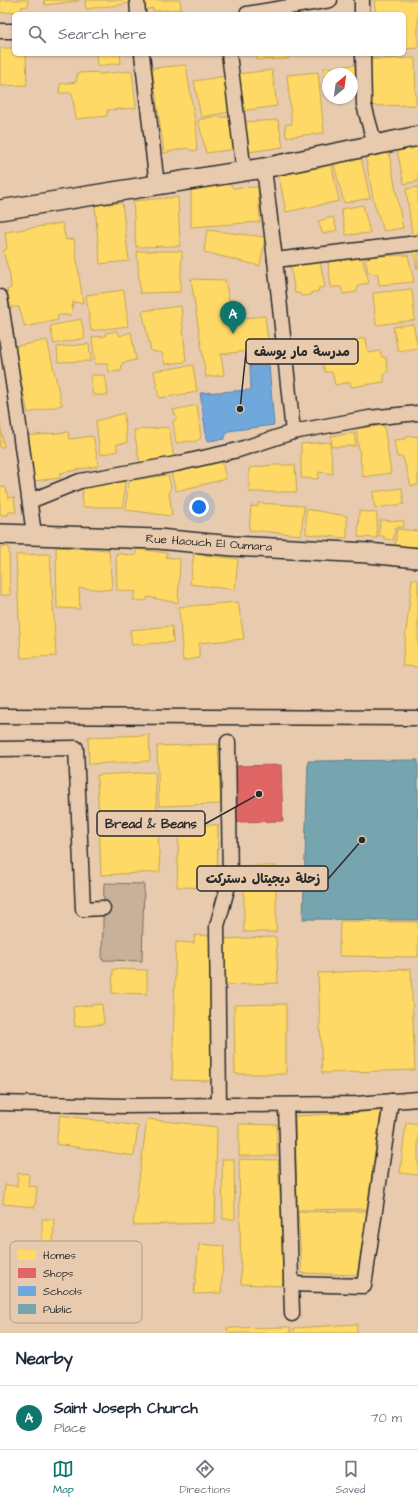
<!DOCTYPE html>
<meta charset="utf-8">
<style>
:root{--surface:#fff;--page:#f6f6f7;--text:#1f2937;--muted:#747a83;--line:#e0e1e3;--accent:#0f766e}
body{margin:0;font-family:"Architects Daughter","Playpen Sans Arabic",sans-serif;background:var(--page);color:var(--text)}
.compass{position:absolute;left:322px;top:68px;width:36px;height:36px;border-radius:50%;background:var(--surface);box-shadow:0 1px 3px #0004;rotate:29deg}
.you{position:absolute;left:199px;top:507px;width:14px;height:14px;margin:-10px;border:3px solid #fff;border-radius:50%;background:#1a73e8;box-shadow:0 0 0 6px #1a73e833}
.badge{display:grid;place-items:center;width:26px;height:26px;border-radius:50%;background:var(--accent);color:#fff;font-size:13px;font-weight:700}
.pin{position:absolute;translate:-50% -33px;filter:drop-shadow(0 1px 2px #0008)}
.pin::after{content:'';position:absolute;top:21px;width:14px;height:12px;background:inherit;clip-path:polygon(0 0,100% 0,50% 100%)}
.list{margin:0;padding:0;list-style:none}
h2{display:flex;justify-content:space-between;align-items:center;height:52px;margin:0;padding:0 16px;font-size:17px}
h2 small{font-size:13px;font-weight:400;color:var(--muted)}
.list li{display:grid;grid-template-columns:26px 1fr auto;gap:12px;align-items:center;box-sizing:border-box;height:64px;padding:0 16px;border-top:1px solid var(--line)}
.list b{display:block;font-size:15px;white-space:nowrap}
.list p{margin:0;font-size:13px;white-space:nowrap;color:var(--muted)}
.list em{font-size:13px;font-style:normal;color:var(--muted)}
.icon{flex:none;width:22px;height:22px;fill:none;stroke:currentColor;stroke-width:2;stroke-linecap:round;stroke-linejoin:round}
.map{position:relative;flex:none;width:418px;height:1333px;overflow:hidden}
.search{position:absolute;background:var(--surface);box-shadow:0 1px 3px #0004;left:12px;right:12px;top:12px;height:44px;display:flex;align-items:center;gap:10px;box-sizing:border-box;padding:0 14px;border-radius:6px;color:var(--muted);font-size:15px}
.sheet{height:116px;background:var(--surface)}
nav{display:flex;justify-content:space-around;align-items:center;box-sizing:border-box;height:56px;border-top:1px solid var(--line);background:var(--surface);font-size:11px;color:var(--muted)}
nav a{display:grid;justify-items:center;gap:2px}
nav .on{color:var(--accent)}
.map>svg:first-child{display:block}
.green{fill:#c9b099;stroke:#7a6e62}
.homes{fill:#ffd966;stroke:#bfa554}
.shops{fill:#e06666;stroke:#aa5454}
.schools{fill:#6fa8dc;stroke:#5b82a7}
.public{fill:#76a5af;stroke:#608087}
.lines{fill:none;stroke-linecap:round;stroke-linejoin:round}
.street-casing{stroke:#2b2b2b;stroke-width:17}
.secondary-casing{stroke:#2b2b2b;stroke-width:22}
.street{stroke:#e8cbaf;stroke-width:14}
.secondary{stroke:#e8cbaf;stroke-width:19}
.labels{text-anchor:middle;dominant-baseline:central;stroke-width:4;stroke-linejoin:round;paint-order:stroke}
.street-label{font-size:12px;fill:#2b2b2b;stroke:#e8cbaf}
.key{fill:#e8cbaf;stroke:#af9b87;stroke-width:1}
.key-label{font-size:11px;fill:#2b2b2b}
.leader{fill:none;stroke:#2b2b2b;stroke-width:1.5}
.callout-dot{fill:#2b2b2b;stroke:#e8cbaf;stroke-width:1.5}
.callout{fill:#e8cbaf;stroke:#2b2b2b;stroke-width:1.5}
.callout-label{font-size:13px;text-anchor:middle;font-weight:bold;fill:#2b2b2b}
</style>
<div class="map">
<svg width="418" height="1333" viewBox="0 0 418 1333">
<rect width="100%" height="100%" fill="#e8cbaf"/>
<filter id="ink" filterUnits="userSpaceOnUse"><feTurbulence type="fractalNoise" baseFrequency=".025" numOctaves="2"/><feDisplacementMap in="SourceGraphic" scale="8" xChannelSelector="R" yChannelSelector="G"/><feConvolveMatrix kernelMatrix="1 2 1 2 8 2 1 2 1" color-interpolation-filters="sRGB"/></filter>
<g filter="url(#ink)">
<path class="green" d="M104 883 144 884 142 961 102 960Z"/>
<g class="homes">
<path d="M0 0H28V6L21 7 22 11 0 13Z"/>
<path d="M44 0H79V1L45 5Z"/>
<path d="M85 0H133L131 2 119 5 86 9Z"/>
<path d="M143 0H180L181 9 153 11V8L144 10Z"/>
<path d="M374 0H418V48L404 49V14H376Z"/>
<path d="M0 48H14V54H26L27 85 0 86Z"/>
<path d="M96 54H120L121 63 97 66Z"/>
<path d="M257 54H288V59L257 60Z"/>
<path d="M415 58 416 105 371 106 370 59Z"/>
<path d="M186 65 197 134 196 137 197 151 190 150 187 148 164 153 152 68Z"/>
<path d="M355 65 357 91H352V74H328V93H326L324 68Z"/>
<path d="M272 70 277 106 241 111 237 74Z"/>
<path d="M132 71 136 108 107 110V116L76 119 72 93H59L60 84 76 82 78 73 97 72 99 74Z"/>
<path d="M318 72 324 133 286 137 285 125 292 124 287 75Z"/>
<path d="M226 76 230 112 201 117 194 81Z"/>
<path d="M212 117H232L236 149 206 153 198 120Z"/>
<path d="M278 120 283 147 248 152 244 122Z"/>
<path d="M418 140V181L404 184 396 145Z"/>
<path d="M389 153 403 228 384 231 374 203 365 155Z"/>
<path d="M361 157 370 198 344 203 333 161Z"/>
<path d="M331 162 339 201 286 212 278 172Z"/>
<path d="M220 183 230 184 233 188 258 187 260 222 191 227V190Z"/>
<path d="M418 187V239L413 240 406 189Z"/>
<path d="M178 197 180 246 136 247 133 201Z"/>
<path d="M122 203 129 261 100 264 95 205Z"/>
<path d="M363 205 370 233 346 235 341 209Z"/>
<path d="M333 217 337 230 323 234 318 221Z"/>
<path d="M62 223 66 240 74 239 83 303 73 302 71 315H57L58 320 25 327 19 307H11L7 290 11 288 10 275 3 251 7 249 5 232Z"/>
<path d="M207 230 265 237 260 266 204 252Z"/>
<path d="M418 248V268L417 269 414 249Z"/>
<path d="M137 251H182L180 292 140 293Z"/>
<path d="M365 255H380L382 256 408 255 414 282 379 285 378 274 368 273Z"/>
<path d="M362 257 369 283 358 285 357 292 343 294 341 287H331L328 262Z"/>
<path d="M320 261 325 287 319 288 318 292H312L311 295 301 296 300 293H295L290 265Z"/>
<path d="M191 279 225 280 229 300H240L243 318 265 316 269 349 221 354 224 375 206 377Z"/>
<path d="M412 289 415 320 376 325 373 293Z"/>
<path d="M124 290 128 326 91 331 86 295Z"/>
<path d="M181 306 186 362 165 364 162 353 151 351 142 311Z"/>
<path d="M81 319 85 338 54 344 50 326Z"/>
<path d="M413 324 418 348 398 351 393 327Z"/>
<path d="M117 331 120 336 131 332 136 360 122 363 121 371 109 372 107 364H95L92 337 106 336 105 333Z"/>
<path d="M366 338 368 353 380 351 382 357 386 358 388 371 384 374V382L351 387 350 382 335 385 332 372H325L320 355 338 352V343Z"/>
<path d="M47 340 62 405 28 413 13 347Z"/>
<path d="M89 344 91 361 58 362 57 347Z"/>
<path d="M193 365 197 392 159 398 154 371Z"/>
<path d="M90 375H105L108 395H93Z"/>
<path d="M197 405 201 438 194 442 191 441 176 443 173 421 177 419 173 410Z"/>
<path d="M124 413 127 443 117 444V451L100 455 96 421Z"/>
<path d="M0 424 4 447H0Z"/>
<path d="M384 425 391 473 363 477 356 429Z"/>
<path d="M169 427 174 460 149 461 148 465H140L134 430Z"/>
<path d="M68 432 69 439 93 436 99 466 60 473V478L33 481 25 436Z"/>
<path d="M354 433 356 446 332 447 331 436Z"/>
<path d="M418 436V485L411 486 403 457H397L394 440 405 439 406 437Z"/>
<path d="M330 442 333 474 319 472 318 479 301 478V444Z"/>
<path d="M221 457 226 479 176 491 170 469Z"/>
<path d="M273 465H295L297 492H249V468Z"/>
<path d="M168 475 171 487 169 491 172 516 126 510 128 483 133 480Z"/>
<path d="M125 478 123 507H82L83 483Z"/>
<path d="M0 486 6 488 8 498 14 497 16 512H9L8 515H0Z"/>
<path d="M402 488 404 504 375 508 373 492Z"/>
<path d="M258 503 304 506 301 535 249 530 251 506 258 507Z"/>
<path d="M306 509 347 516V538L306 534Z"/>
<path d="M359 511 377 513V538L358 537Z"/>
<path d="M380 520 404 521 403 527H396L393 540 384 539V536H379Z"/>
<path d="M397 529 418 531V547L395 546Z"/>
<path d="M0 547H9L10 595H0Z"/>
<path d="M56 547 109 550 112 588 108 590 79 588 80 609 57 608Z"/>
<path d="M137 549 167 553 166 557 180 559 178 603 148 597 146 601 133 600 136 592 117 590 116 553 135 556Z"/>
<path d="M50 554 56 656 21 658 16 555Z"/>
<path d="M194 554 238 559 235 590 190 584Z"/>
<path d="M412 579 418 580V667L402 666Z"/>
<path d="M238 602 244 639 199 643V658L183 661 179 607Z"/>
<path d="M172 626 173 642 132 645 130 630Z"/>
<path d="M149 735 150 761 89 764 88 737Z"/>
<path d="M218 744 221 804 159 806 157 746Z"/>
<path d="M155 772 160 872 101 875 97 775Z"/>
<path d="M179 824 218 825 217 888 177 887Z"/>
<rect x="244" y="866" width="32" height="66"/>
<path d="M340 921 418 922V957L339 956Z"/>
<path d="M195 935 217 936 212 1081 172 1080 176 942 194 943Z"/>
<path d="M276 937 278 983 223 985 220 939Z"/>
<path d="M113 969 147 970V994L112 993Z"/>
<path d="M411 969 415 1070 322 1073 318 973Z"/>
<path d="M102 1004 104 1024 75 1027 73 1007Z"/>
<path d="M286 1004V1074H235L234 1005Z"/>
<path d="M381 1111 367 1209 297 1210 295 1116Z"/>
<path d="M60 1115 138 1126 134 1156 56 1144Z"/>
<path d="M147 1119 217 1127 215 1223 133 1225Z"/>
<path d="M406 1122 418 1124V1175L400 1173Z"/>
<path d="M239 1124 277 1125V1156H239Z"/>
<path d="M222 1159H234L235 1219H223Z"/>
<path d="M239 1159 278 1160 285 1286 241 1284Z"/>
<path d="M18 1173 29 1174 28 1186 37 1187 35 1207 3 1204 5 1185 17 1186Z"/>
<path d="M368 1211 357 1275 302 1273 298 1212Z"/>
<path d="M42 1219H54L53 1249H42Z"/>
<path d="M199 1244 224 1246 221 1293 194 1294Z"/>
<path d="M357 1324V1333H294V1328Z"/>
<path d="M290 1327 291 1333H228L227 1328Z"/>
</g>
<path class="shops" d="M281 765 283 821 236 822 234 766Z"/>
<path class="schools" d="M269 365 274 425 228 431 224 439 207 441 200 393 251 390 250 366Z"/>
<path class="public" d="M418 760V920L303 919 308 761Z"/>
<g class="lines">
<g class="street-casing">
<g id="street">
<path d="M137 0 138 14"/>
<path d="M362 0V14"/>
<path d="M247 14 330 0"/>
<path d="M0 31H14"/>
<path d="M142 54 157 186"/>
<path d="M229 54 244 172"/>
<path d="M363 54 364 105 375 145"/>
<path d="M264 168 275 260 293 432"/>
<path d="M275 260 418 243"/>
<path d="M0 297 15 396 34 534"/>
<path d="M30 501 80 481 176 464 238 450 293 432 369 418 418 413"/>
<path d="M0 716 418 718"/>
<path d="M0 749 76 748 83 909 103 908"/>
<path d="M0 1103 124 1106 357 1104 418 1099"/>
<path d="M219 1105 217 926 230 879 228 742"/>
<path d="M286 1105 292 1314"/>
<path d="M291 1284 364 1286 391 1101"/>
</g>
</g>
<g class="secondary-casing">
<g id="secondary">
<path d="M0 210 264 168 418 136"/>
<path d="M0 534 158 539 233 546 368 553 418 558"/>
</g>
</g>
<use href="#street" class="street"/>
<use href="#secondary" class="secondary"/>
</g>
</g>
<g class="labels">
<g class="street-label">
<text transform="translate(209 543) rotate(4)">Rue Haouch El Oumara</text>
</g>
</g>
<rect x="10" y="1241" width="132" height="82" rx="6" class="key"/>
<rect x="18" y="1250" width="18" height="10" fill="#ffd966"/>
<rect x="18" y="1268" width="18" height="10" fill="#e06666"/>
<rect x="18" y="1286" width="18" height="10" fill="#6fa8dc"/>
<rect x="18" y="1304" width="18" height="10" fill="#76a5af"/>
<g class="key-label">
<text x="43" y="1259">Homes</text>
<text x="43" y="1277">Shops</text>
<text x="43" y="1295">Schools</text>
<text x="43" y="1313">Public</text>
</g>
<path class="leader" d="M240 409L246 352M259 794L205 824M362 840L328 879"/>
<g class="callout-dot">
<circle cx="240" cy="409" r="4"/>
<circle cx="259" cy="794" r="4"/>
<circle cx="362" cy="840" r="4"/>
</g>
<g class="callout">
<rect x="246" y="339" width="112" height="25" rx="4"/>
<rect x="97" y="811" width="108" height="25" rx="4"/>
<rect x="197" y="866" width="131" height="25" rx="4"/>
</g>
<g class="callout-label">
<text x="302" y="356">مدرسة مار يوسف</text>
<text x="151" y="828">Bread &amp; Beans</text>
<text x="263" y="883">زحلة ديجيتال دستركت</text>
</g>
</svg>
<svg class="compass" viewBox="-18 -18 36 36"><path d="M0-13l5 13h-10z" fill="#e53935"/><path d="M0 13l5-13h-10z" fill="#747a83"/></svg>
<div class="you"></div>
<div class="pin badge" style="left:233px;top:334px">A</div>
<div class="search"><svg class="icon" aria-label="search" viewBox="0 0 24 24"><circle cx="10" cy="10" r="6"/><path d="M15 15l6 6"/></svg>Search here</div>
</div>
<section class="sheet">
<h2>Nearby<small></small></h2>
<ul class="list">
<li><span class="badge">A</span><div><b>Saint Joseph Church</b><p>Place</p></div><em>70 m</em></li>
</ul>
</section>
<nav>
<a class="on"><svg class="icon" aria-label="map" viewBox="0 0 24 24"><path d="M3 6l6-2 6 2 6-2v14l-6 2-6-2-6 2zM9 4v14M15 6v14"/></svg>Map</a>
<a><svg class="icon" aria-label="directions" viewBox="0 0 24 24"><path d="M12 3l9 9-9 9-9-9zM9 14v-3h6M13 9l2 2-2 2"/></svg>Directions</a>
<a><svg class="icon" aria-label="saved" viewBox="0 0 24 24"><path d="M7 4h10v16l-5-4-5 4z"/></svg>Saved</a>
</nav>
